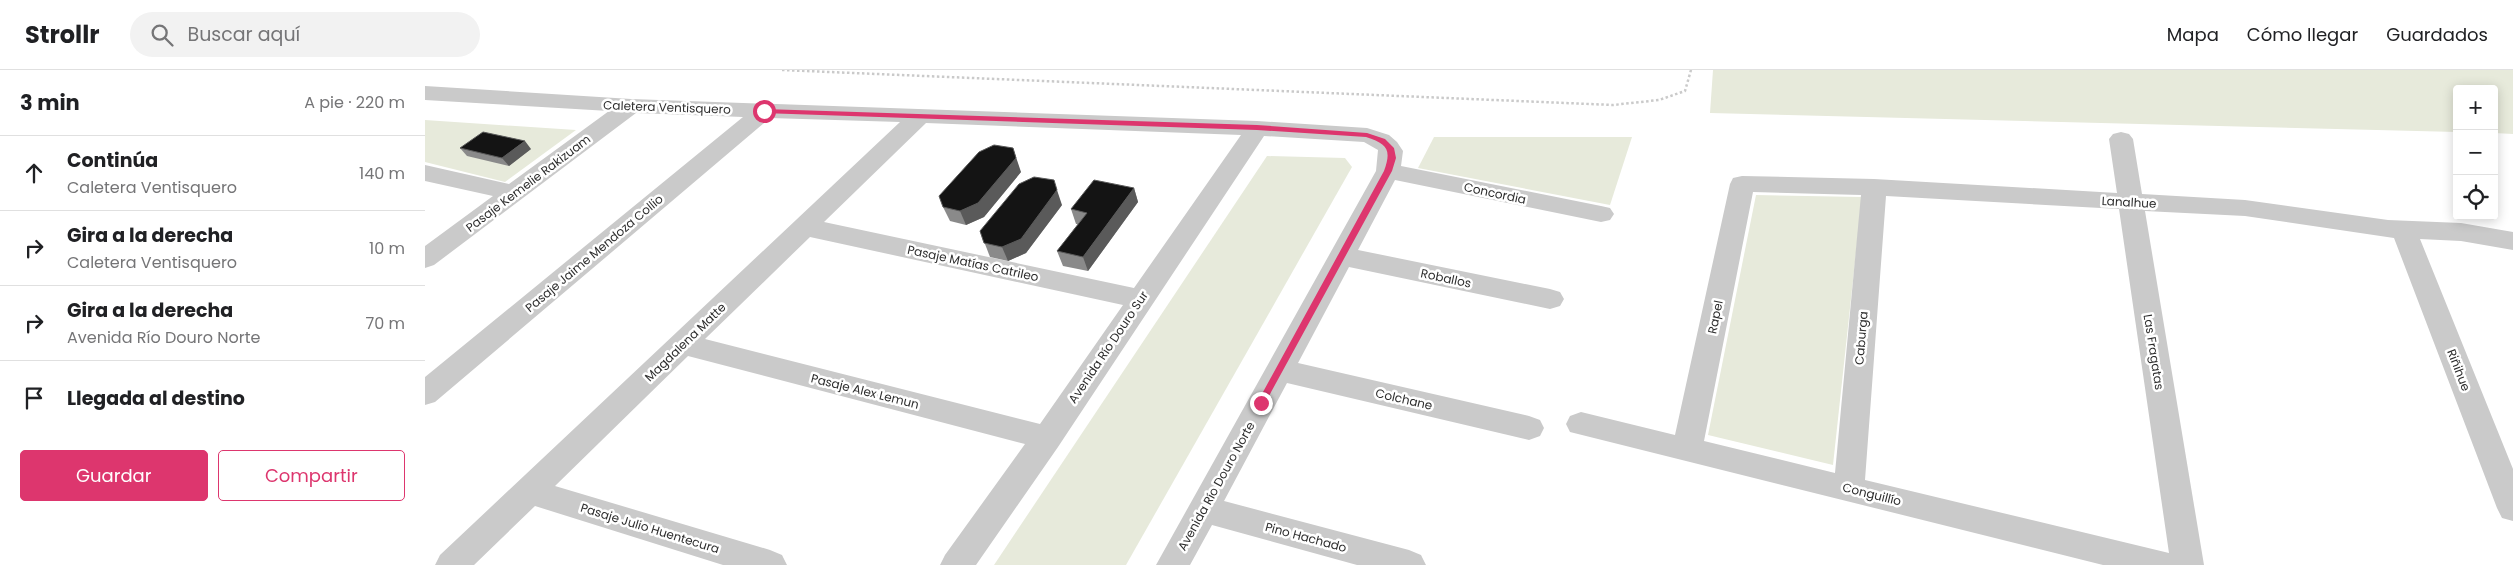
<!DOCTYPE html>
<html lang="es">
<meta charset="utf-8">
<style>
:root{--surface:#fff;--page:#f2f2f2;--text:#202124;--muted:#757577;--line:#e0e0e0;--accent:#dd366e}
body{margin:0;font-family:Poppins,sans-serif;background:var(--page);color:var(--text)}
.controls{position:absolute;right:15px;top:15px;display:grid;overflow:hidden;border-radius:5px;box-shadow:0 2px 12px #0003}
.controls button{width:45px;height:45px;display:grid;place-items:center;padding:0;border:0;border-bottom:1px solid var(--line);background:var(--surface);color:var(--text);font:25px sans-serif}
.stop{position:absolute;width:15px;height:15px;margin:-11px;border:4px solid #dd366e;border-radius:50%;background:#fff}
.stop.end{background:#dd366e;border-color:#fff;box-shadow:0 1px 5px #0008}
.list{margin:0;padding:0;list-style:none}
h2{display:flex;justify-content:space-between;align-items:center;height:65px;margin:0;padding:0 20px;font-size:21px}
h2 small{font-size:16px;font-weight:400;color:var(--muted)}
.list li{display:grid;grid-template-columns:32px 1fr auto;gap:15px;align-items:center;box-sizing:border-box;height:75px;padding:0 20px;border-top:1px solid var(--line)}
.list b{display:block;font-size:19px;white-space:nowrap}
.list p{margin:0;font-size:16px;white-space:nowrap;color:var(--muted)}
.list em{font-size:16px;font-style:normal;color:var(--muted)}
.actions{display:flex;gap:10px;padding:15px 20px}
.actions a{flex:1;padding:11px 0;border:1px solid var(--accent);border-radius:5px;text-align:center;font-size:18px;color:var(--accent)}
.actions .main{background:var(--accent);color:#fff}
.icon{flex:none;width:28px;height:28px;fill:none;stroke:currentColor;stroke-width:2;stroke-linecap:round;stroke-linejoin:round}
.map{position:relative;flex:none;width:2088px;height:495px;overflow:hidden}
header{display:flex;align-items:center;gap:30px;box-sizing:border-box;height:70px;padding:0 25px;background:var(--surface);border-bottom:1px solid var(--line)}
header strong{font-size:24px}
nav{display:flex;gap:28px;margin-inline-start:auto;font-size:18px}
.search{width:350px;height:45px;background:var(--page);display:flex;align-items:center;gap:12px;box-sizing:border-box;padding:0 18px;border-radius:28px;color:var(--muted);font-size:19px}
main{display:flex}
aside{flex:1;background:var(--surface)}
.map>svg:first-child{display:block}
.green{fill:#e7eadb}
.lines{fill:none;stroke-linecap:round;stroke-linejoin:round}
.path{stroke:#cacaca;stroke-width:2.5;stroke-dasharray:2.5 2.5;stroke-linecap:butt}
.minor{fill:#cacaca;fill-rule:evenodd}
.wall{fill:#8a8a8a}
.shaded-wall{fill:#5a5a5a}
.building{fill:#141414;stroke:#5a5a5a}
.route{fill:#dd366e}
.labels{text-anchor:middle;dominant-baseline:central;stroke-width:5;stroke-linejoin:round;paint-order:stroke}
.street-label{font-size:12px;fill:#2d2d2d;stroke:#fff}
</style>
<header>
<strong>Strollr</strong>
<div class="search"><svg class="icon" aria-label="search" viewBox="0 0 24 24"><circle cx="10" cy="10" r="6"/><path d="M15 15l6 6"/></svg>Buscar aquí</div>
<nav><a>Mapa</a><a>Cómo llegar</a><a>Guardados</a></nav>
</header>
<main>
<aside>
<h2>3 min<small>A pie · 220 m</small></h2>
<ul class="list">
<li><svg class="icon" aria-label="ahead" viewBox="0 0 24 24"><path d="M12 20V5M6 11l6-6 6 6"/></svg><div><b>Continúa</b><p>Caletera Ventisquero</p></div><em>140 m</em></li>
<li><svg class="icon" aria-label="right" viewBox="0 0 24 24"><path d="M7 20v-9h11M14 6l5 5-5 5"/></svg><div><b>Gira a la derecha</b><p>Caletera Ventisquero</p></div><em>10 m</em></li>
<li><svg class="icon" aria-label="right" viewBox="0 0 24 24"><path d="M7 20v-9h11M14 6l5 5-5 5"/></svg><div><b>Gira a la derecha</b><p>Avenida Río Douro Norte</p></div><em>70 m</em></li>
<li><svg class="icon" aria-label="arrive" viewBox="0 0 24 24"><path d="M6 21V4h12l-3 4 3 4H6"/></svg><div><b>Llegada al destino</b></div></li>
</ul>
<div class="actions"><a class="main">Guardar</a><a>Compartir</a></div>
</aside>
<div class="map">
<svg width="2088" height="495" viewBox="0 0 2088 495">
<rect width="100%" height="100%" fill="#fff"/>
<g class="green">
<path d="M1288 0H2088V64L2069 63V19H2032V62L1285 43Z"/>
<path d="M0 50 151 60 80 112 0 92Z"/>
<path d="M1009 67H1207L1185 135 993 98Z"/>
<path d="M842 86 920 88 927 97 701 495H569Z"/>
<path d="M1331 125 1437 127 1408 395 1283 365Z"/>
</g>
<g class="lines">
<path class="path" d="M357 0 1188 35 1234 30 1260 21 1266 0"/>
<g class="minor">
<path d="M0 16 206 29 832 51 942 58 964 65 972 72 978 81 976 96 1176 136 1185 138 1189 144 1185 150 1176 152 970 110 933 180 1125 219 1135 222 1139 229 1135 236 1125 239 924 197 873 293 1104 346 1115 350 1119 358 1115 366 1104 370 862 313 799 431 984 480 996 485 1001 495H932L787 455 765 495H731L951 101 953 80 939 72 839 66 633 377 551 495H515L520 485 600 374 263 286 130 416 345 480 357 485 362 495H298L110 436 49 495H10L15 485 475 52 345 48 10 332 0 335V307L318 47 211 43 9 195 0 198V176L68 126 0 111V95L84 114 184 41 0 30ZM501 53 816 65 709 218 399 152ZM385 167 698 235 615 354 280 269Z"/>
<path d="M1696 62 1704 64 1708 69 1717 124 1820 130 1963 150 2036 153 2088 162V180L2036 171 1995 169 2088 399V451L2077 448 2072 438 1969 168 1820 146 1720 141 1779 495H1678L1145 362 1141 354 1145 346 1156 342 1250 365 1305 114 1308 108 1317 106 1449 109 1692 123 1684 69 1688 64ZM1328 122 1436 125 1410 403 1279 371ZM1461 126 1694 139 1744 483 1440 410Z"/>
</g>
</g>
<g class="wall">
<path d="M35 78 106 79 84 96 42 86Z"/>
<path d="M596 102 559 147 541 155 525 151 518 137Z"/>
<path d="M709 118 713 132 663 201 638 196 632 181 653 154H651L646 139Z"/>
<path d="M637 135 601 183 583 191 565 187 555 161Z"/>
</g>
<g class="shaded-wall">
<path d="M100 71 106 79 84 96 77 88Z"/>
<path d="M588 78 596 102 559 147 541 155 535 141Z"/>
<path d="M709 118 713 132 663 201 658 187Z"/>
<path d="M632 120 637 135 601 183 583 191 577 177Z"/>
</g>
<g class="building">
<path d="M58 62 100 71 77 88 35 78Z"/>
<path d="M569 75 588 78 591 88 553 133 535 141 518 137 514 126 554 82Z"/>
<path d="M609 107 629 110 632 120 596 169 577 177 559 173 555 161 594 114Z"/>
<path d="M669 110 709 118 658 187 632 181 662 143 646 139Z"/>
</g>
<path class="route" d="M339 39 832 55 942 63 960 69 969 78 971 88 967 101 839 335 836 336 832 333 959 101C967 79 962 74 941 67L832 60 336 43Z"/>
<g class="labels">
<g class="street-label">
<text transform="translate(242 37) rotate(2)">Caletera Ventisquero</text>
<text transform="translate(103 113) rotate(-37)">Pasaje Kemelie Rakizuam</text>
<text transform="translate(1070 123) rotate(12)">Concordia</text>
<text transform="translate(1704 132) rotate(3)">Lanalhue</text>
<text transform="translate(169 183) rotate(-40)">Pasaje Jaime Mendoza Collio</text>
<text transform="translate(548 193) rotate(12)">Pasaje Matías Catrileo</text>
<text transform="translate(1021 208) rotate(12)">Roballos</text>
<text transform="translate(1290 247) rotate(-78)">Rapel</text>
<text transform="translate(1436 268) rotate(-85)">Caburga</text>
<text transform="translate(260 272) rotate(-44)">Magdalena Matte</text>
<text transform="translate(683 277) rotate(-56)">Avenida Río Douro Sur</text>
<text transform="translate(1729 282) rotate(81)">Las Fragatas</text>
<text transform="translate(2034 300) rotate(69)">Riñihue</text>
<text transform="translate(440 321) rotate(14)">Pasaje Alex Lemun</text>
<text transform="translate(979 329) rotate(13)">Colchane</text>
<text transform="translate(791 416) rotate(-61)">Avenida Río Douro Norte</text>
<text transform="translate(1447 424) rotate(14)">Conguillío</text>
<text transform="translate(225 458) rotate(17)">Pasaje Julio Huentecura</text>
<text transform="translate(881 467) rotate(15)">Pino Hachado</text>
</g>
</g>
</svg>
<div class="controls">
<button>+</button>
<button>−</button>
<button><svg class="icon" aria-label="locate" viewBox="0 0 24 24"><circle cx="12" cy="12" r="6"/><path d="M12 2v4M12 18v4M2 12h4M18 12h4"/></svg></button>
</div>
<div class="stop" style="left:339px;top:41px"></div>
<div class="stop end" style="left:836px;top:333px"></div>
</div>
</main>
